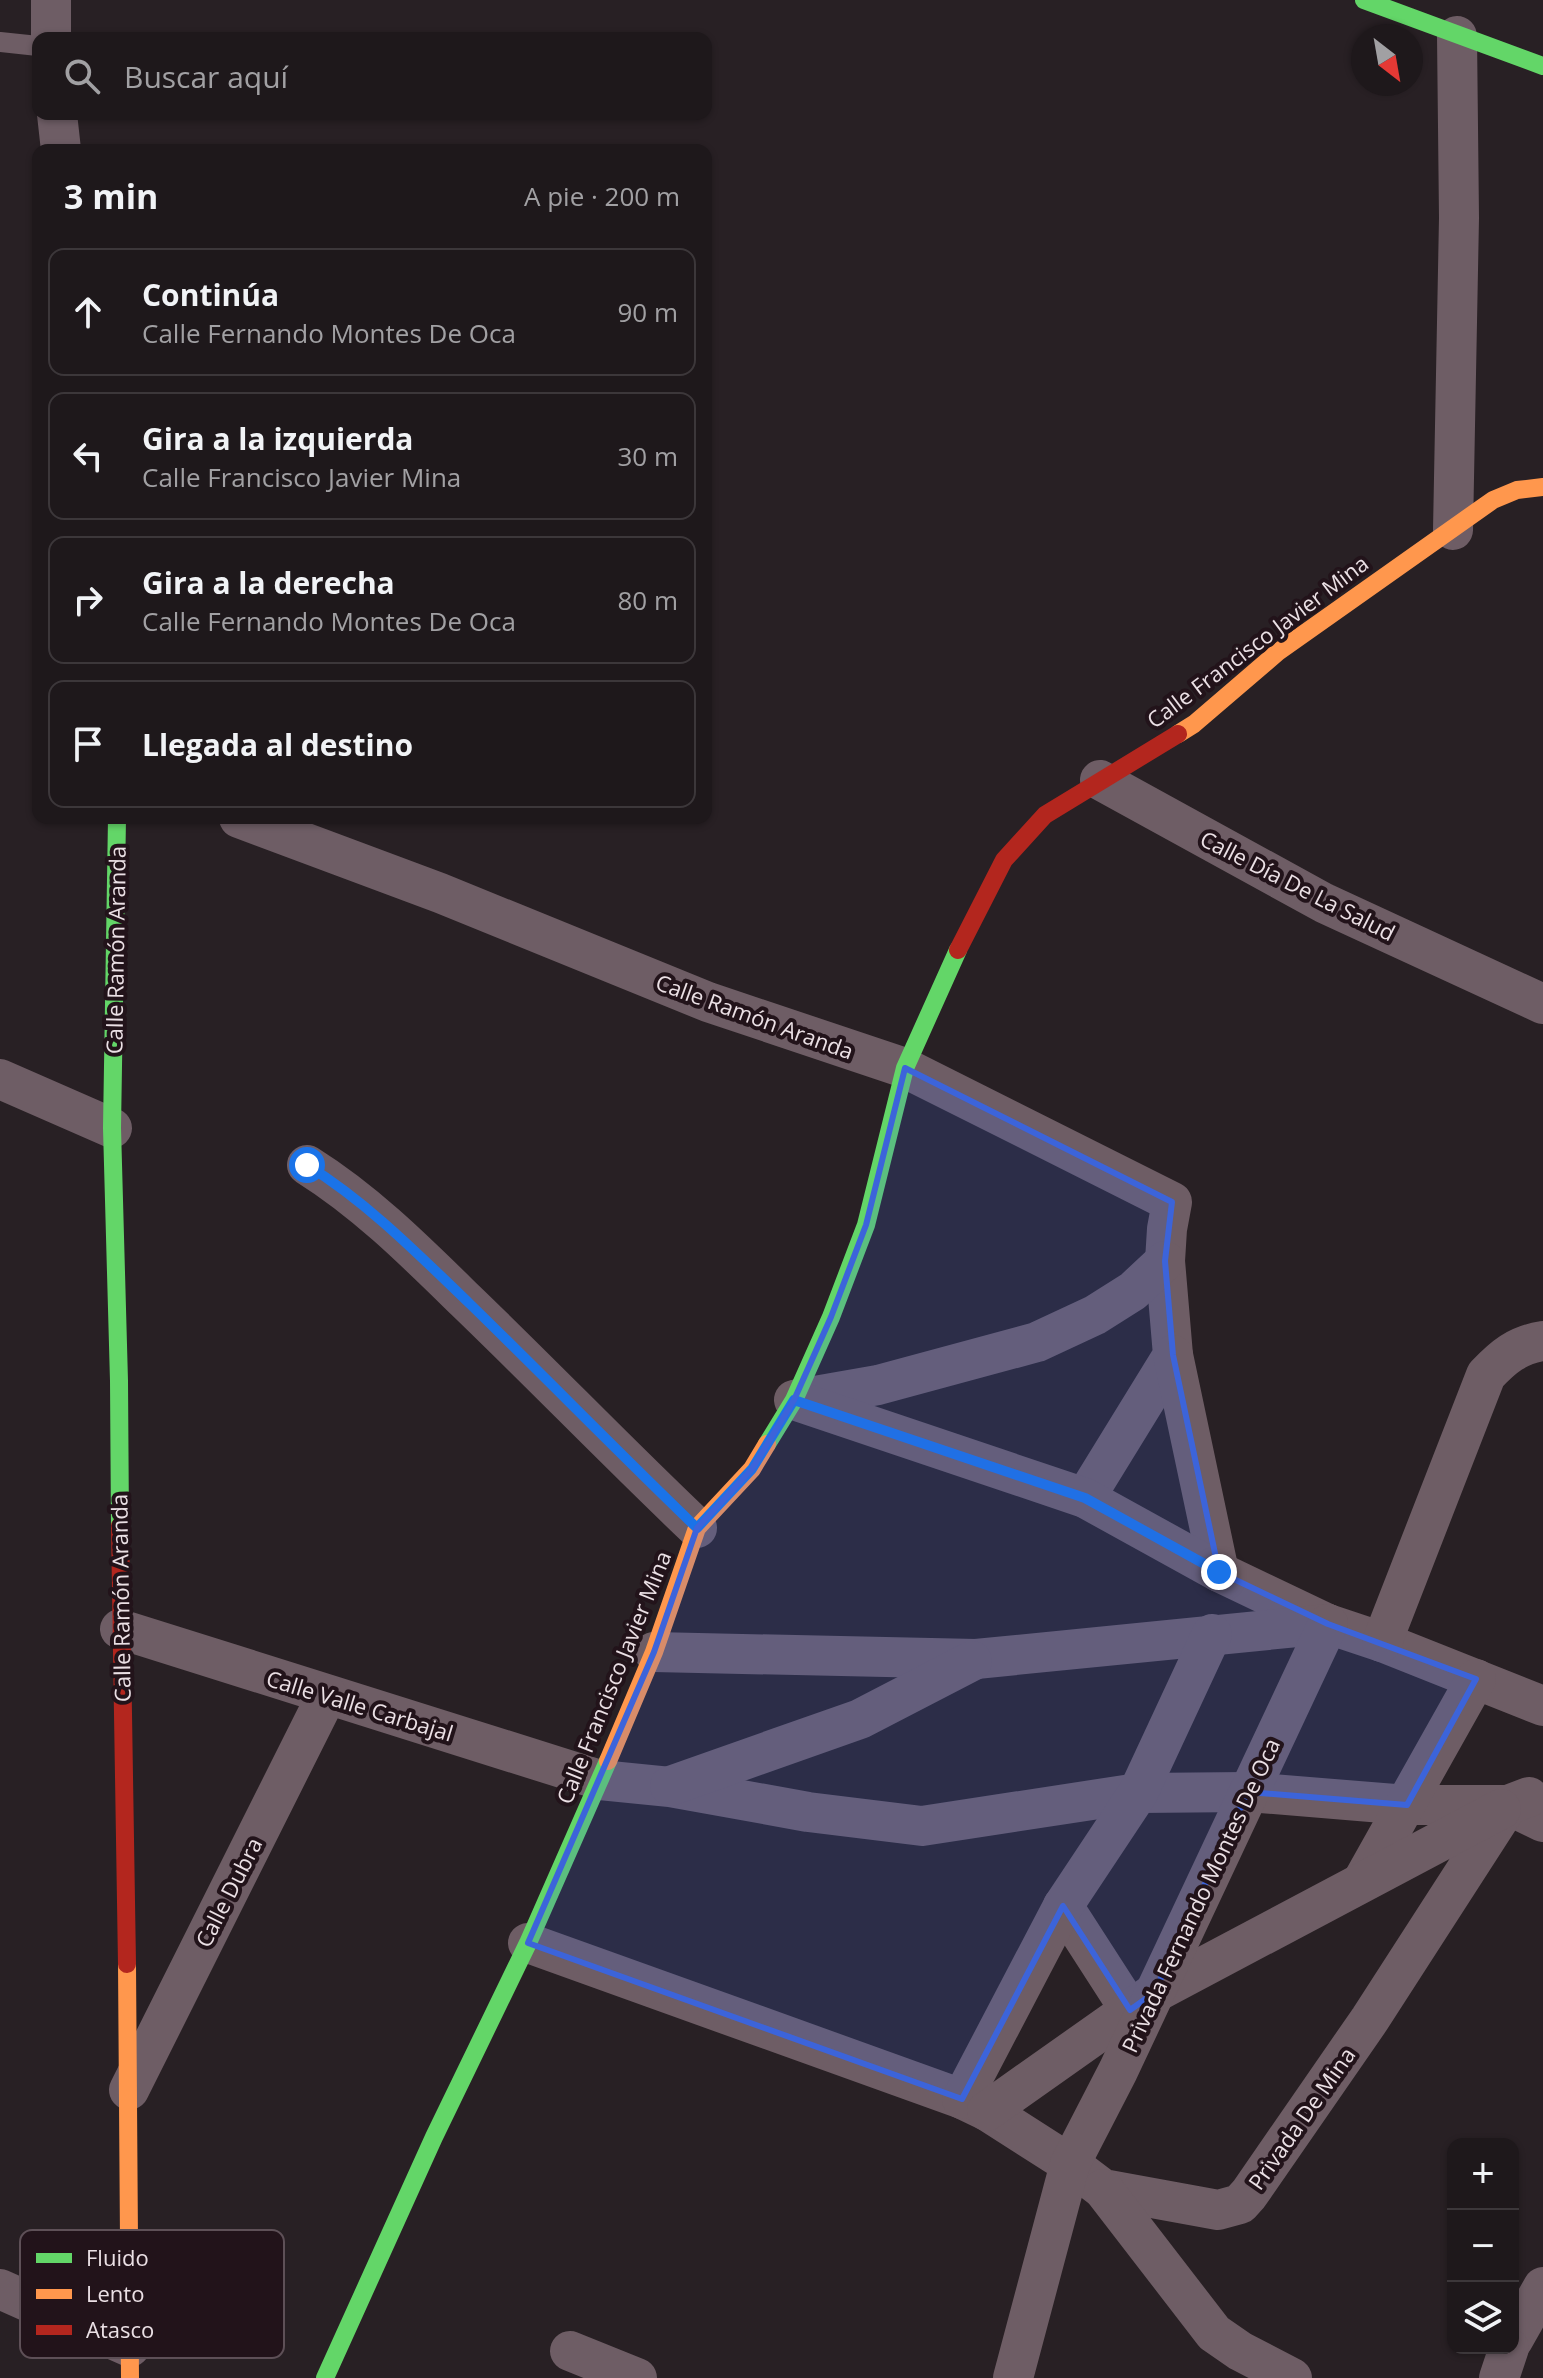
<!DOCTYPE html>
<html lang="es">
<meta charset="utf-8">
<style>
:root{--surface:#1e181b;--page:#2b2528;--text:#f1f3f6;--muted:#a1a0a3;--line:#3c373a}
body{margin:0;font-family:"Open Sans",sans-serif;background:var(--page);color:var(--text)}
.controls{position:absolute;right:24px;bottom:24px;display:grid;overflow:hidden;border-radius:16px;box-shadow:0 2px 6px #0004}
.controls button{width:72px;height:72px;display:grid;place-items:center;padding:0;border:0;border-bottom:2px solid var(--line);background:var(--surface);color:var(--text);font:40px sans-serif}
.compass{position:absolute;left:1351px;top:24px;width:72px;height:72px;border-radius:50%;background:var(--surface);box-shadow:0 2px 6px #0004;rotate:149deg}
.stop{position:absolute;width:24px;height:24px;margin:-18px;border:6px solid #1a73e8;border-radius:50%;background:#fff}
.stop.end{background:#1a73e8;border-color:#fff;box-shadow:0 2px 8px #0008}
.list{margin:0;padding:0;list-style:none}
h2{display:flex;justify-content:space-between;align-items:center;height:104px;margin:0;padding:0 32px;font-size:34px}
h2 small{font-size:26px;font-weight:400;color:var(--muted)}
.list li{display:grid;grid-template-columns:52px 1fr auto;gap:24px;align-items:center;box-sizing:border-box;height:128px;margin:0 16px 16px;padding:0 16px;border:2px solid var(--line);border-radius:16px}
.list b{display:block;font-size:30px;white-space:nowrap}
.list p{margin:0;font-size:26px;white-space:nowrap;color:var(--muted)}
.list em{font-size:26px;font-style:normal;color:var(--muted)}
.icon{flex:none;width:44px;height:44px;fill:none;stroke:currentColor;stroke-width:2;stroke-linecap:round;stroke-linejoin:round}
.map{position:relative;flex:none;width:1543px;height:2378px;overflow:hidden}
.search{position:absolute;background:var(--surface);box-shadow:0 2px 6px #0004;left:32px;top:32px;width:680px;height:88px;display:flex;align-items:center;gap:20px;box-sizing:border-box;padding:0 28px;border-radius:16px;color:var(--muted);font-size:30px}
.panel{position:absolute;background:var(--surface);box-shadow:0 2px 6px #0004;left:32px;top:144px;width:680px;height:680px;border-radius:16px}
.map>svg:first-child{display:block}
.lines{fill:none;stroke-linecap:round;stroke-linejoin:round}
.lane{stroke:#6e5d65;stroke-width:20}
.street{stroke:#6e5d65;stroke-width:40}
.fast{stroke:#63d668;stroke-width:18}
.slow{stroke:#ff974d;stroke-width:18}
.jam{stroke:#b3261e;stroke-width:18}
.route{stroke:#1a73e8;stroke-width:10}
.marked{fill:#3c64da;fill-opacity:0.2;stroke:#3c64da;stroke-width:6;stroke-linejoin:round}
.labels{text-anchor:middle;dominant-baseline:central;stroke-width:8;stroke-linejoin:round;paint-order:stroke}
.street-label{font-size:22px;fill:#ebe0e5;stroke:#22131a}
.key{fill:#22131a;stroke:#5e5057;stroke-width:2}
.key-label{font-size:22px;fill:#ebe0e5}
</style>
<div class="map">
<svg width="1543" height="2378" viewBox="0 0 1543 2378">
<rect width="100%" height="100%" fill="#282024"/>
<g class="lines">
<path class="lane" d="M0 42 38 46"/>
<g class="street">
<path d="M51 0V38"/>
<path d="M57 114 61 150"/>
<path d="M1453 530 1459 218 1457 36"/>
<path d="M1100 780 1324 903 1543 1004"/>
<path d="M239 818 440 893 708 1002 905 1068 1172 1202 1167 1229 1165 1261 1173 1355 1085 1498"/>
<path d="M0 1079 112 1128"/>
<path d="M307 1165C366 1202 415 1251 465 1300 543 1375 618 1453 697 1528"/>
<path d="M1173 1355 1219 1572"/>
<path d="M798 1399 878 1385 1037 1342 1095 1315 1133 1291 1165 1261"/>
<path d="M794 1400 1085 1498 1219 1572 1328 1624 1382 1642 1543 1706"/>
<path d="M120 1629 600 1780 670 1787 808 1812 922 1826 1138 1793 1248 1792 1407 1805H1508L1543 1822"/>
<path d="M1382 1642 1486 1375C1503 1357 1517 1345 1543 1341"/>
<path d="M654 1652 976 1659 1328 1624"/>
<path d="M670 1786 860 1719 972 1661"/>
<path d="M1362 1882 1476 1679"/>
<path d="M1063 1906 1130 2010"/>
<path d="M528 1943 962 2099 987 2111 1070 2164 1103 2189 1218 2210 1240 2204 1249 2194 1370 2019 1508 1805 1529 1797"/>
<path d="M129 2090 327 1695"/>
<path d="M962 2099 1063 1906 1138 1793 1212 1634"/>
<path d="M987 2111 1154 1993 1501 1809"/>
<path d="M1103 2189 1214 2333 1240 2351 1292 2378"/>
<path d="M0 2289 130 2347"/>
<path d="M1513 2340 1543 2287"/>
<path d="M570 2351 637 2378"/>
<path d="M1013 2378 1070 2164 1118 2071 1328 1624"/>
<path d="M1499 2378 1509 2348"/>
</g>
<g class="fast">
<path d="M1364 0 1543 66"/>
<path d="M117 818 112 1128 119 1381 120 1526"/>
<path d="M767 1444 794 1400 831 1317 866 1225 905 1068 958 950"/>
<path d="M325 2378 434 2137 528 1943 608 1761"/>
</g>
<g class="slow">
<path d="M1178 734 1194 724 1278 652 1493 500 1517 490 1543 487"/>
<path d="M608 1761 654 1652 697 1528 752 1469 767 1444"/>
<path d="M127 1964 130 2378"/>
</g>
<g class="jam">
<path d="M958 950 1004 860 1045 815 1178 734"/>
<path d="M120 1526 127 1964"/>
</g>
</g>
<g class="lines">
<path class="route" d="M307 1165C368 1203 418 1254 470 1304 546 1378 620 1454 697 1528L752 1469 794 1400 1085 1498 1219 1572"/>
</g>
<path class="marked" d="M905 1068 1172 1202 1165 1261 1173 1355 1219 1572 1328 1624 1476 1679 1407 1805 1248 1792 1154 1993 1130 2010 1063 1906 962 2099 528 1943 654 1652 697 1528 752 1469 794 1400 831 1317 866 1225Z"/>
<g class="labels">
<g class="street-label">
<text transform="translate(1257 641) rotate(-37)">Calle Francisco Javier Mina</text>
<text transform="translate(1298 885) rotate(27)">Calle Día De La Salud</text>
<text transform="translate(115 950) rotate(-89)">Calle Ramón Aranda</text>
<text transform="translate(755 1016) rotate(20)">Calle Ramón Aranda</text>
<text transform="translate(120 1598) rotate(-91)">Calle Ramón Aranda</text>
<text transform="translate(613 1677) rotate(-68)">Calle Francisco Javier Mina</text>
<text transform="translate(360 1705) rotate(17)">Calle Valle Carbajal</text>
<text transform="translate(228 1892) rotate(-63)">Calle Dubra</text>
<text transform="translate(1200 1895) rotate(-65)">Privada Fernando Montes De Oca</text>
<text transform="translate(1301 2118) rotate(-55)">Privada De Mina</text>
</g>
</g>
<rect x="20" y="2230" width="264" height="128" rx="12" class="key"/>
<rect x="36" y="2253" width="36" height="10" fill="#63d668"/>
<rect x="36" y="2289" width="36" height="10" fill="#ff974d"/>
<rect x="36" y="2325" width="36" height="10" fill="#b3261e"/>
<g class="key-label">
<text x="86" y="2266">Fluido</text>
<text x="86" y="2302">Lento</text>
<text x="86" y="2338">Atasco</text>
</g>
</svg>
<div class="controls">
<button>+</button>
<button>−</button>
<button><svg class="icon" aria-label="layers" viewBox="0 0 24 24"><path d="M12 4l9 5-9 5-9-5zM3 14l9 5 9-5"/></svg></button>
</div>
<svg class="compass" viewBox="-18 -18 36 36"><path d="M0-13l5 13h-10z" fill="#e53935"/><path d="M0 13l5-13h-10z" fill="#a1a0a3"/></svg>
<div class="stop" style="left:307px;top:1165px"></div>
<div class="stop end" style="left:1219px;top:1572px"></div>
<div class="search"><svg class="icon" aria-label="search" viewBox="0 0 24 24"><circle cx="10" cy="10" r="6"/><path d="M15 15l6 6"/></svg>Buscar aquí</div>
<section class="panel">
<h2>3 min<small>A pie · 200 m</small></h2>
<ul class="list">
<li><svg class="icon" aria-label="ahead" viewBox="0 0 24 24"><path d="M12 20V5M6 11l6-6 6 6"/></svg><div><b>Continúa</b><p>Calle Fernando Montes De Oca</p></div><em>90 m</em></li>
<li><svg class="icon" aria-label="left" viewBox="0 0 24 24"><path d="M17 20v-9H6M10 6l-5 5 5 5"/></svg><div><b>Gira a la izquierda</b><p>Calle Francisco Javier Mina</p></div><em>30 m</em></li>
<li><svg class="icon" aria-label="right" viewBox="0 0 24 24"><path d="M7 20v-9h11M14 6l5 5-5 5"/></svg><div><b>Gira a la derecha</b><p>Calle Fernando Montes De Oca</p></div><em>80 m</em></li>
<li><svg class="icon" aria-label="arrive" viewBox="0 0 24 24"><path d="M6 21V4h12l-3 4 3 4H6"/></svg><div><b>Llegada al destino</b></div></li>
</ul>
</section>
</div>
